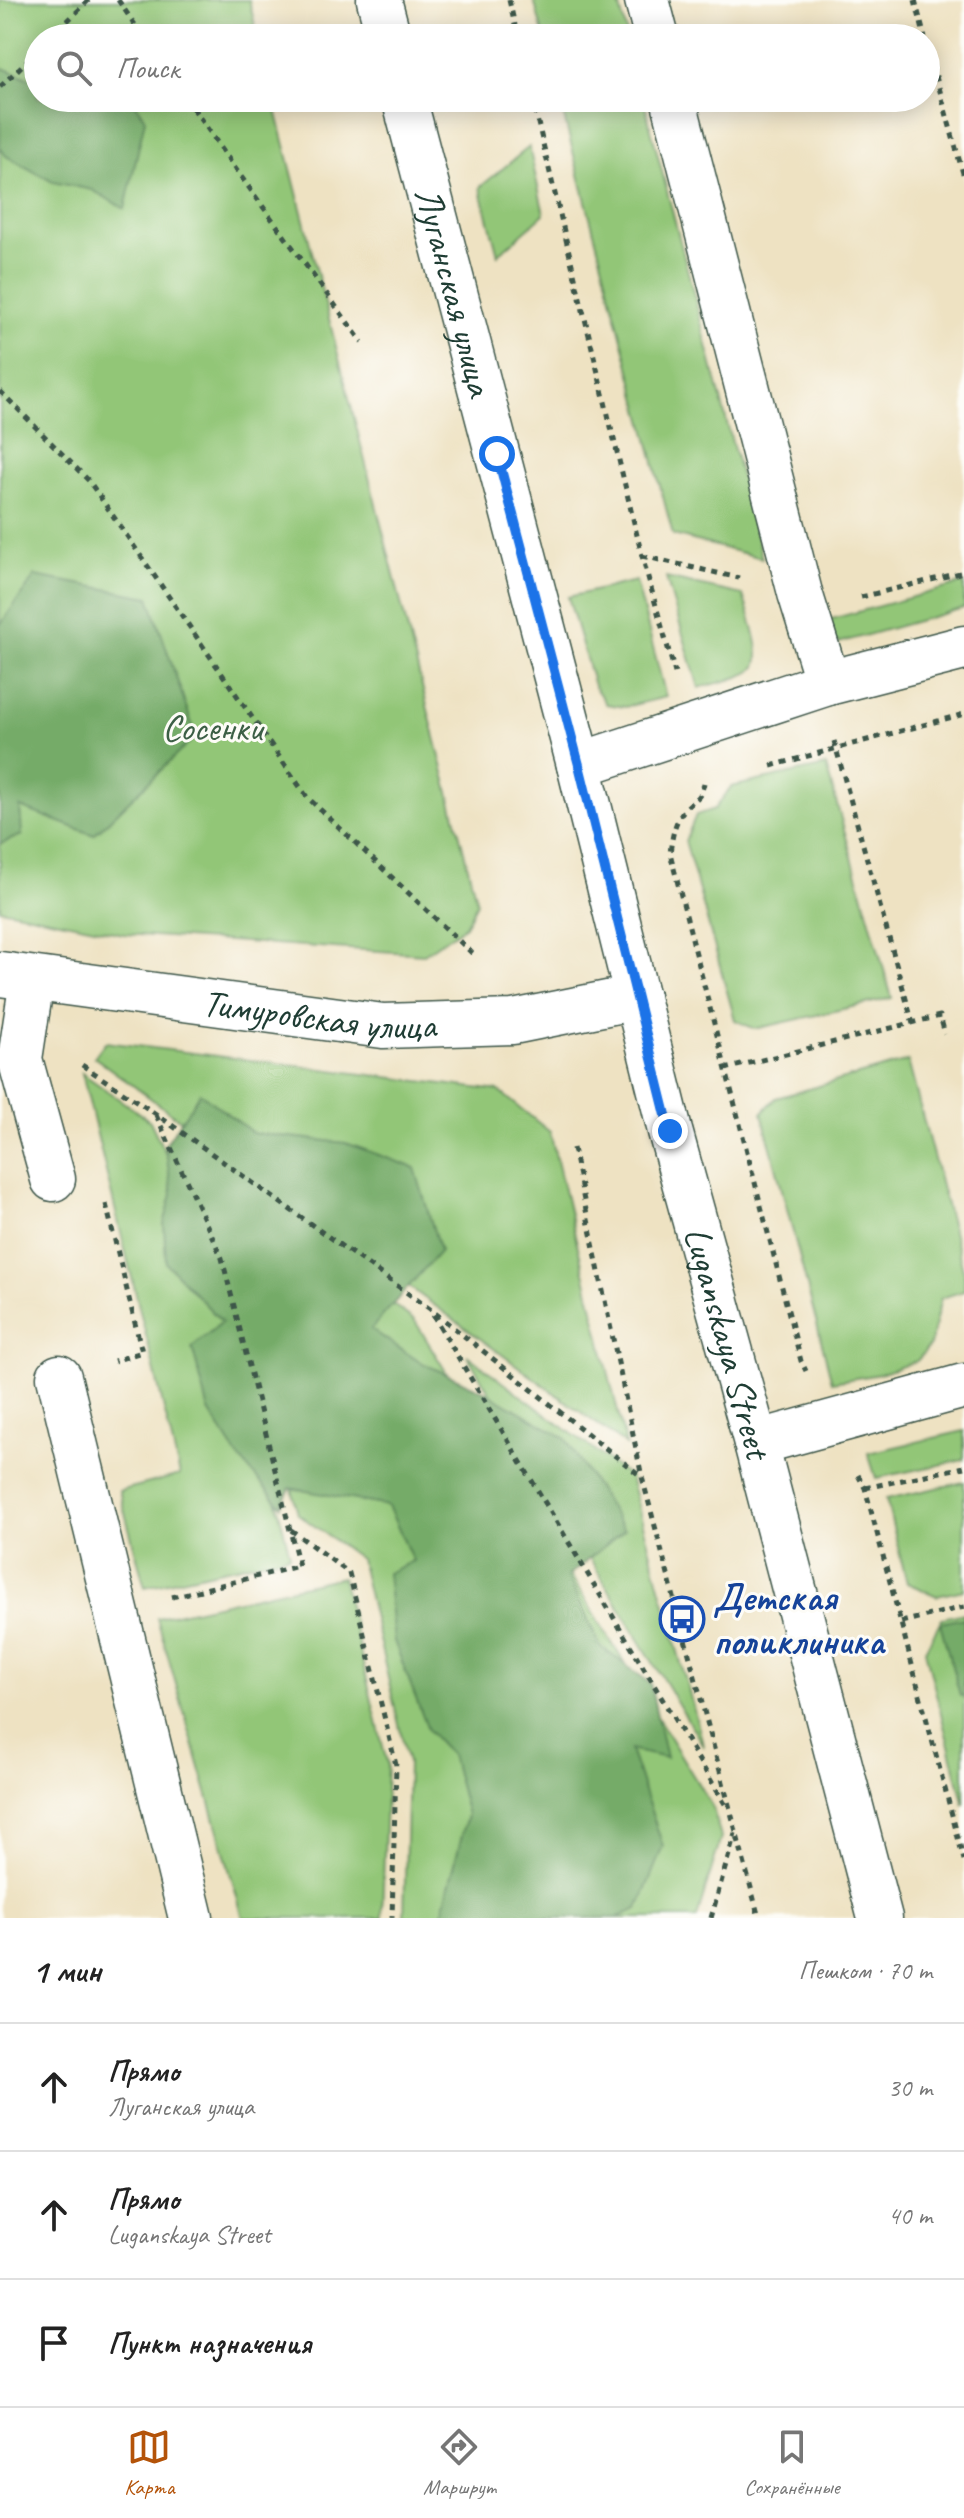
<!DOCTYPE html>
<html lang="ru">
<meta charset="utf-8">
<style>
:root{--surface:#fff;--page:#f6f6f6;--text:#222;--muted:#767676;--line:#e0e0e0;--accent:#b45309}
body{margin:0;font-family:Caveat,sans-serif;background:var(--page);color:var(--text)}
.stop{position:absolute;width:24px;height:24px;margin:-18px;border:6px solid #1a73e8;border-radius:50%;background:#fff}
.stop.end{background:#1a73e8;border-color:#fff;box-shadow:0 2px 8px #0008}
.list{margin:0;padding:0;list-style:none}
h2{display:flex;justify-content:space-between;align-items:center;height:104px;margin:0;padding:0 32px;font-size:34px}
h2 small{font-size:26px;font-weight:400;color:var(--muted)}
.list li{display:grid;grid-template-columns:52px 1fr auto;gap:24px;align-items:center;box-sizing:border-box;height:128px;padding:0 32px;border-top:2px solid var(--line)}
.list b{display:block;font-size:30px;white-space:nowrap}
.list p{margin:0;font-size:26px;white-space:nowrap;color:var(--muted)}
.list em{font-size:26px;font-style:normal;color:var(--muted)}
.icon{flex:none;width:44px;height:44px;fill:none;stroke:currentColor;stroke-width:2;stroke-linecap:round;stroke-linejoin:round}
.map{position:relative;flex:none;width:964px;height:1918px;overflow:hidden}
.search{position:absolute;background:var(--surface);box-shadow:0 4px 20px #0003;left:24px;right:24px;top:24px;height:88px;display:flex;align-items:center;gap:20px;box-sizing:border-box;padding:0 28px;border-radius:44px;color:var(--muted);font-size:30px}
.sheet{height:488px;background:var(--surface)}
nav{display:flex;justify-content:space-around;align-items:center;box-sizing:border-box;height:112px;border-top:2px solid var(--line);background:var(--surface);font-size:22px;color:var(--muted)}
nav a{display:grid;justify-items:center;gap:4px}
nav .on{color:var(--accent)}
.map>svg:first-child{display:block}
.green{fill:#92c677;stroke:#588256;stroke-width:2}
.forest{fill:#75ab68;stroke:#4a744e;stroke-width:2}
.lines{fill:none;stroke-linecap:round;stroke-linejoin:round}
.minor-casing{stroke:#3e5649;stroke-width:47}
.major-casing{stroke:#3e5649;stroke-width:47}
.path{stroke:#3e5649;stroke-width:5;stroke-dasharray:6 6;stroke-linecap:butt}
.minor{stroke:#fff;stroke-width:44}
.major{stroke:#fff;stroke-width:44}
.route{stroke:#1a73e8;stroke-width:10}
.labels{text-anchor:middle;dominant-baseline:central;stroke-width:6;stroke-linejoin:round;paint-order:stroke}
.street-label{font-size:38px;fill:#1f3d34;stroke:#fdfcf7}
.park-label{font-size:38px;fill:#3c5f45;stroke:#fdfcf7}
.transit-label{font-size:38px;font-weight:bold;fill:#164399;stroke:#fdfcf7;text-anchor:start}
</style>
<div class="map">
<svg width="964" height="1918" viewBox="0 0 964 1918">
<rect width="100%" height="100%" fill="#fdfcf7"/>
<filter id="ink" filterUnits="userSpaceOnUse"><feTurbulence type="fractalNoise" baseFrequency=".0125" numOctaves="2"/><feDisplacementMap in="SourceGraphic" scale="16" xChannelSelector="R" yChannelSelector="G"/><feConvolveMatrix kernelMatrix="1 2 1 2 8 2 1 2 1" color-interpolation-filters="sRGB"/></filter>
<filter id="wash" filterUnits="userSpaceOnUse"><feTurbulence type="fractalNoise" baseFrequency=".006" numOctaves="4" result="noise"/><feDisplacementMap in="SourceGraphic" scale="32" xChannelSelector="R" yChannelSelector="G"/><feGaussianBlur stdDeviation="1.8" result="paint"/><feColorMatrix in="noise" values="0 0 0 0 0 0 0 0 0 0 0 0 0 0 0 0 0 1.4 0 .05"/><feComposite in="paint" operator="in"/></filter>
<g filter="url(#wash)">
<rect width="100%" height="100%" fill="#eee2c2"/>
<g class="green">
<path d="M0 0H249L258 38H38V98H273L477 903 465 926 424 954 124 934 0 909Z"/>
<path d="M534 0H618L628 38H544Z"/>
<path d="M559 98H643L762 558 673 535Z"/>
<path d="M529 147 544 214 498 255 480 187Z"/>
<path d="M666 578 743 595C748 612 766 657 754 669 744 678 712 684 699 688Z"/>
<path d="M636 581 666 697 625 707 606 704 594 686 568 597Z"/>
<path d="M964 583V608L839 643 829 636 820 622Z"/>
<path d="M826 766 892 998 755 1029 735 1020 685 841 696 815 715 809 731 787Z"/>
<path d="M105 1042 499 1091 550 1132 626 1445 94 1057Z"/>
<path d="M908 1061 964 1273V1291L941 1298 930 1345 917 1361 880 1374 832 1382 762 1113 776 1098Z"/>
<path d="M82 1073 150 1121 216 1261 290 1555 145 1587 119 1491 180 1475Z"/>
<path d="M190 1155 415 1321 713 1808 721 1838 697 1918H404L408 1763 360 1559 298 1514 237 1256Z"/>
<path d="M467 1355 630 1477 704 1747Z"/>
<path d="M964 1431V1460L876 1478 868 1453Z"/>
<path d="M964 1482V1590L937 1596 907 1583 886 1499Z"/>
<path d="M342 1577 387 1763 382 1918H243L157 1618Z"/>
<path d="M964 1613V1805L925 1650 942 1618Z"/>
</g>
<g class="forest">
<path d="M0 67 38 82V98H132L145 119 125 209 92 190 53 182 6 156 0 147Z"/>
<path d="M35 576 149 597 196 736 94 835 20 807 22 835 0 844V625Z"/>
<path d="M200 1093 253 1133 346 1143 415 1168 440 1251 371 1329 420 1362 486 1392 565 1438 624 1530 568 1576 600 1646 650 1683 666 1758 630 1750 663 1846 638 1909 616 1918H441L467 1815 451 1755 428 1730 394 1641 387 1573 413 1561 388 1506 290 1488 281 1506 239 1458 209 1411 192 1347 222 1322 166 1263 164 1224 172 1194 165 1145Z"/>
<path d="M964 1618V1697L960 1695 940 1623Z"/>
</g>
</g>
<g filter="url(#ink)">
<g class="lines">
<g class="minor-casing">
<g id="minor">
<path d="M647 0 657 38"/>
<path d="M673 98 800 593 828 683"/>
<path d="M579 765 828 683 964 648"/>
<path id="s1" d="M0 974 383 1026 513 1022 637 997"/>
<path d="M32 980 20 1059 53 1179"/>
<path d="M59 1377 191 1918"/>
<path d="M756 1443 964 1386"/>
</g>
</g>
<g class="major-casing">
<g id="major">
<path d="M379 0 389 38"/>
<path id="s2" d="M404 98 579 765 670 1131 756 1443 880 1918"/>
</g>
</g>
<g class="path">
<path d="M118 0 144 38"/>
<path d="M509 0 518 38"/>
<path d="M915 0 925 38"/>
<path d="M50 38 89 0"/>
<path d="M926 41 964 177"/>
<path d="M0 87 38 50"/>
<path d="M186 98 242 178 362 342"/>
<path d="M532 98 642 556 675 673"/>
<path d="M0 391 89 481 307 797 474 955"/>
<path d="M642 556 739 578"/>
<path d="M861 597 964 572"/>
<path d="M834 741 913 1024"/>
<path d="M771 766 964 714"/>
<path d="M704 783C700 801 696 797 685 809 674 821 672 838 670 853L801 1361 806 1371"/>
<path d="M82 1065 156 1114 430 1309 642 1477 759 1918"/>
<path d="M725 1069 940 1016 945 1034"/>
<path d="M156 1115 222 1258 299 1566 172 1597"/>
<path d="M573 1148 642 1477"/>
<path d="M106 1204 142 1352 114 1361"/>
<path d="M433 1315 725 1804"/>
<path d="M858 1475 865 1488 964 1860"/>
<path d="M865 1488 964 1467"/>
<path d="M291 1530 349 1573 396 1765 392 1918"/>
<path d="M901 1622 964 1607"/>
<path d="M711 1918 735 1833"/>
</g>
<use href="#minor" class="minor"/>
<use href="#major" class="major"/>
</g>
</g>
<g class="lines" filter="url(#ink)">
<path class="route" d="M497 454 579 765 670 1131"/>
</g>
<defs>
<g id="bus-ring" transform="scale(2.3)"><circle r="9.5" fill="#fdfcf7" stroke="#1a4fb4" stroke-width="1.5"/><path d="M-5-6H5V4H4V6H2V4H-2V6H-4V4H-5ZM-3.5-4V0h7V-4ZM-3.5 1.2v1.5H-2V1.2ZM2 1.2v1.5H3.5V1.2Z" fill="#1a4fb4"/></g>
</defs>
<g fill-rule="evenodd">
<use href="#bus-ring" x="682" y="1619"/>
</g>
<g class="labels">
<g class="street-label">
<text stroke="none"><textPath href="#s2" startOffset="200">Луганская улица</textPath></text>
<text stroke="none"><textPath href="#s1" startOffset="322">Тимуровская улица</textPath></text>
<text stroke="none"><textPath href="#s2" startOffset="1286">Luganskaya Street</textPath></text>
</g>
<g class="park-label">
<text x="212" y="727">Сосенки</text>
</g>
<g class="transit-label">
<text x="713" y="1597">Детская<tspan x="713" dy="44">поликлиника</tspan></text>
</g>
</g>
</svg>
<div class="stop" style="left:497px;top:454px"></div>
<div class="stop end" style="left:670px;top:1131px"></div>
<div class="search"><svg class="icon" aria-label="search" viewBox="0 0 24 24"><circle cx="10" cy="10" r="6"/><path d="M15 15l6 6"/></svg>Поиск</div>
</div>
<section class="sheet">
<h2>1 мин<small>Пешком · 70 m</small></h2>
<ul class="list">
<li><svg class="icon" aria-label="ahead" viewBox="0 0 24 24"><path d="M12 20V5M6 11l6-6 6 6"/></svg><div><b>Прямо</b><p>Луганская улица</p></div><em>30 m</em></li>
<li><svg class="icon" aria-label="ahead" viewBox="0 0 24 24"><path d="M12 20V5M6 11l6-6 6 6"/></svg><div><b>Прямо</b><p>Luganskaya Street</p></div><em>40 m</em></li>
<li><svg class="icon" aria-label="arrive" viewBox="0 0 24 24"><path d="M6 21V4h12l-3 4 3 4H6"/></svg><div><b>Пункт назначения</b></div></li>
</ul>
</section>
<nav>
<a class="on"><svg class="icon" aria-label="map" viewBox="0 0 24 24"><path d="M3 6l6-2 6 2 6-2v14l-6 2-6-2-6 2zM9 4v14M15 6v14"/></svg>Карта</a>
<a><svg class="icon" aria-label="directions" viewBox="0 0 24 24"><path d="M12 3l9 9-9 9-9-9zM9 14v-3h6M13 9l2 2-2 2"/></svg>Маршрут</a>
<a><svg class="icon" aria-label="saved" viewBox="0 0 24 24"><path d="M7 4h10v16l-5-4-5 4z"/></svg>Сохранённые</a>
</nav>
